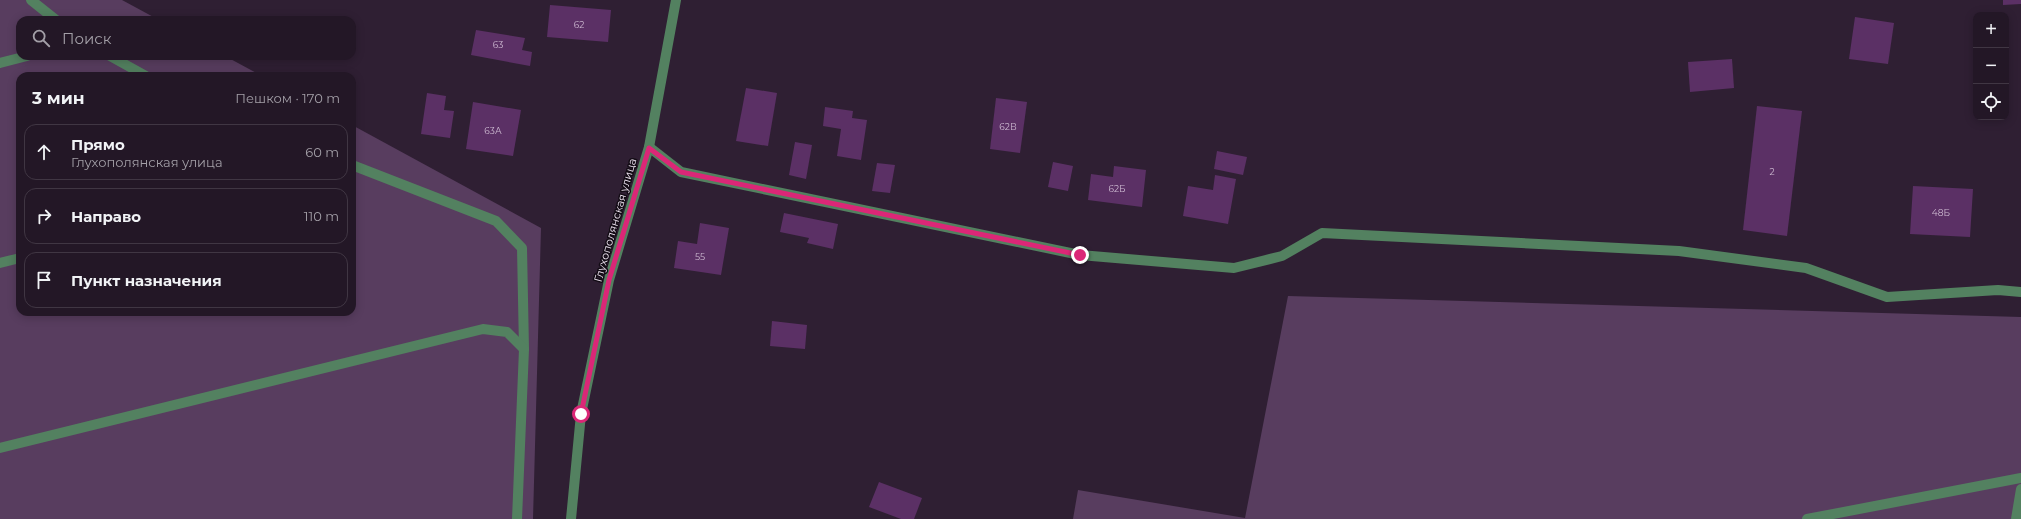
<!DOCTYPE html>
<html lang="ru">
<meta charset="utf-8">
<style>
:root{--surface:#231726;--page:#2f2432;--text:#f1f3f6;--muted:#a39fa7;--line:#403643}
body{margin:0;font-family:Montserrat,sans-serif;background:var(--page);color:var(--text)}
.controls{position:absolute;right:12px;top:12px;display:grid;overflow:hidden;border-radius:8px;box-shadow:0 2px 10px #0003}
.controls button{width:36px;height:36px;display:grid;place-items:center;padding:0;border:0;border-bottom:1px solid var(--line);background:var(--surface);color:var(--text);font:20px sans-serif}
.stop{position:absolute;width:12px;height:12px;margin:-9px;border:3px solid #db2777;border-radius:50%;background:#fff}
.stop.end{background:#db2777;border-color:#fff;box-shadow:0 1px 4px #0008}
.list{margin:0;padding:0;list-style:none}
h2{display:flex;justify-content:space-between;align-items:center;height:52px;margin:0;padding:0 16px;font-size:17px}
h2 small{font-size:13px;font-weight:400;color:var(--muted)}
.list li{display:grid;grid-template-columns:26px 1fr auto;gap:12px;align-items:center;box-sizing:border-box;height:56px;margin:0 8px 8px;padding:0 8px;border:1px solid var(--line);border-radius:12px}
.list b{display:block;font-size:15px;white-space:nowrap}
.list p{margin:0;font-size:13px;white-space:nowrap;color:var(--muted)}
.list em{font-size:13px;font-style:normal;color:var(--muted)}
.icon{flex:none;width:22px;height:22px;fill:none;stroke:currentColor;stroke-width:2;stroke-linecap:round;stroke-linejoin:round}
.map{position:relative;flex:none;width:2021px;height:519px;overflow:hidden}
.search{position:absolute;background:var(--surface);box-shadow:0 2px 10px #0003;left:16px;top:16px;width:340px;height:44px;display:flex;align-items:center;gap:10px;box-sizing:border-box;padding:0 14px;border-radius:12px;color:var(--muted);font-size:15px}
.panel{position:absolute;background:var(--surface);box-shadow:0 2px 10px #0003;left:16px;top:72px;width:340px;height:244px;border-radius:12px}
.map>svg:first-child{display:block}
.green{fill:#583d5f}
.building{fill:#5b3065}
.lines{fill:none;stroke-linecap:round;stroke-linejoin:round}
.minor{stroke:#538160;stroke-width:10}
.route{stroke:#db2777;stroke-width:5}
.labels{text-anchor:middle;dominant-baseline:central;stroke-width:3;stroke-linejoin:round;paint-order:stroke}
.number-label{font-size:9px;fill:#ccb8d0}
.street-label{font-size:11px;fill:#f1e6f4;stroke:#130c15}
</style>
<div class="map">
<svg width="2021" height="519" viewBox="0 0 2021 519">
<rect width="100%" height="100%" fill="#2f1f33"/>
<g class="green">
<path d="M0 0H122L159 20H20V56H225L262 76H20V312H352V125L541 228 533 519H0Z"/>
<path d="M1288 296 2021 317V519H1073L1078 490 1245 518Z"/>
</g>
<g class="building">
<path d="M2003 0H2021V4L2003 5Z"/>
<path d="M550 5 611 10 608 42 547 37Z"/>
<path d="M1855 17 1894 23 1888 64 1849 59Z"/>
<path d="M476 30 525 38 522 50 532 52 530 66 471 55Z"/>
<path d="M1732 59 1734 88 1690 92 1688 62Z"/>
<path d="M746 88 777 93 768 146 736 141Z"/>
<path d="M427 93 446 96 444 110 454 111 450 138 421 134Z"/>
<path d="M996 98 1027 102 1020 153 990 149Z"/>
<path d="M473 102 521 110 513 156 466 149Z"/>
<path d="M1757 106 1802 111 1787 236 1743 230Z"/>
<path d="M825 107 853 111 852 118 867 120 861 160 837 156 841 129 823 126Z"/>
<path d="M795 142 812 145 806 179 789 175Z"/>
<path d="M1217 151 1247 157 1243 175 1214 169Z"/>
<path d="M1053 162 1073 166 1068 191 1048 187Z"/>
<path d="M877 163 895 165 890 193 872 191Z"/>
<path d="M1114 166 1146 170 1142 207 1088 200 1091 174 1113 177Z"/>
<path d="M1215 175 1236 179 1228 224 1183 216 1188 186 1213 190Z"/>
<path d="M1913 186 1973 189 1970 237 1910 234Z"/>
<path d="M784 213 838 224 833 249 807 243 809 238 780 232Z"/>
<path d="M700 223 729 228 721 275 674 268 678 241 697 244Z"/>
<path d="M772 321 807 325 805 349 770 346Z"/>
<path d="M879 482 922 498 914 519H901L869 507Z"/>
</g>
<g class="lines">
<g class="minor">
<path d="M31 0 56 20"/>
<path d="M110 56 146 76"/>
<path d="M0 63 27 56"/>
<path d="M649 147 681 172 1080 255 1234 268 1282 256 1322 233 1679 251 1806 268 1887 297 1998 290 2021 292"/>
<path d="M352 165 496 221 522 248 524 349 517 519"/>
<path d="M0 263 20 258"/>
<path d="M0 448 483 329 507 332 524 349"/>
<path d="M571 519 581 414 609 280 649 147 676 0"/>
<path d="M1807 519 2021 478"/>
<path d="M2016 519 2021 489"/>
</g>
</g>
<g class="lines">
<path class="route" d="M581 414 609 280 649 148 681 172 1080 255"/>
</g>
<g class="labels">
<g class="number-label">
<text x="579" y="24">62</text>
<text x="498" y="44">63</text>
<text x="1008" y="126">62В</text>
<text x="493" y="130">63А</text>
<text x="1772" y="171">2</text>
<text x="1117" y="188">62Б</text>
<text x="1941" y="212">48Б</text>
<text x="700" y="256">55</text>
</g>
<g class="street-label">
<text transform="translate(615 220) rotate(-74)">Глухополянская улица</text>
</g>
</g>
</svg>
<div class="controls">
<button>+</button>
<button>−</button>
<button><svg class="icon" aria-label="locate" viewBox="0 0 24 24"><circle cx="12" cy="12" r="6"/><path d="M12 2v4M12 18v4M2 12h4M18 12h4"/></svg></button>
</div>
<div class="stop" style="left:581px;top:414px"></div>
<div class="stop end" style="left:1080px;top:255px"></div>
<div class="search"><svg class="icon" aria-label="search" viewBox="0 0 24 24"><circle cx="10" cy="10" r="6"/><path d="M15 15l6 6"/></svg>Поиск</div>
<section class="panel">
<h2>3 мин<small>Пешком · 170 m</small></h2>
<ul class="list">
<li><svg class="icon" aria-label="ahead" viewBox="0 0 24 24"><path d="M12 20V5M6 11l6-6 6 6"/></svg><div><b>Прямо</b><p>Глухополянская улица</p></div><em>60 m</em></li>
<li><svg class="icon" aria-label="right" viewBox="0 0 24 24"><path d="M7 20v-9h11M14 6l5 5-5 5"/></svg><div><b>Направо</b></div><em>110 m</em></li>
<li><svg class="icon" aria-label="arrive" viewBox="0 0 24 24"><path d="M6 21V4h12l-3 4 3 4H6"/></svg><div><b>Пункт назначения</b></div></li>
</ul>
</section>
</div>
